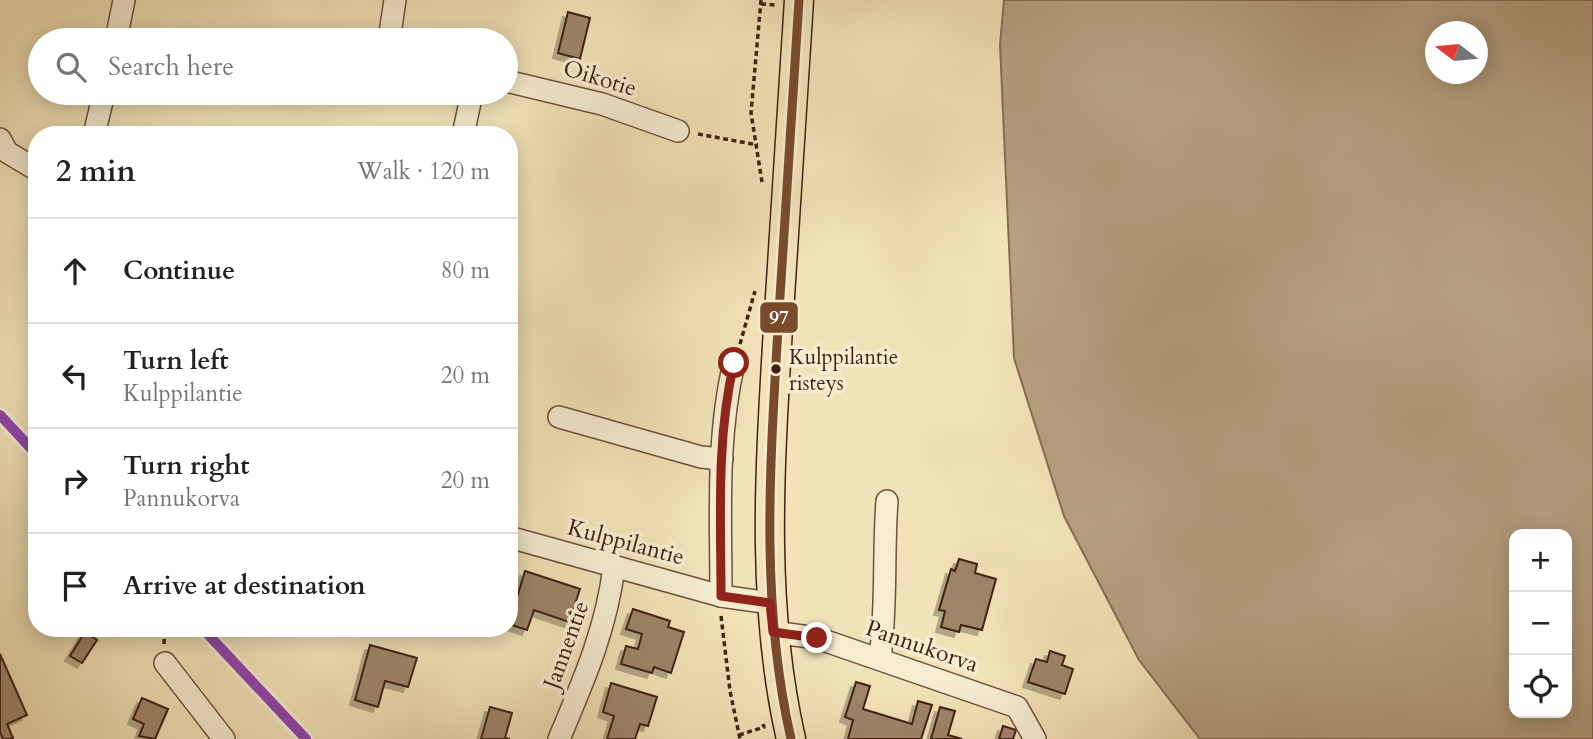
<!DOCTYPE html>
<meta charset="utf-8">
<style>
:root{--surface:#fff;--page:#f6f6f6;--text:#202124;--muted:#757577;--line:#e0e0e0}
body{margin:0;font-family:Cardo,serif;background:var(--page);color:var(--text)}
.controls{position:absolute;right:21px;bottom:21px;display:grid;overflow:hidden;border-radius:14px;box-shadow:0 4px 18px #0003}
.controls button{width:63px;height:63px;display:grid;place-items:center;padding:0;border:0;border-bottom:2px solid var(--line);background:var(--surface);color:var(--text);font:35px sans-serif}
.compass{position:absolute;left:1425px;top:21px;width:63px;height:63px;border-radius:50%;background:var(--surface);box-shadow:0 4px 18px #0003;rotate:286deg}
.stop{position:absolute;width:21px;height:21px;margin:-16px;border:5px solid #8f2418;border-radius:50%;background:#fff}
.stop.end{background:#8f2418;border-color:#fff;box-shadow:0 2px 7px #0008}
.list{margin:0;padding:0;list-style:none}
h2{display:flex;justify-content:space-between;align-items:center;height:91px;margin:0;padding:0 28px;font-size:30px}
h2 small{font-size:23px;font-weight:400;color:var(--muted)}
.list li{display:grid;grid-template-columns:46px 1fr auto;gap:21px;align-items:center;box-sizing:border-box;height:105px;padding:0 28px;border-top:2px solid var(--line)}
.list b{display:block;font-size:26px;white-space:nowrap}
.list p{margin:0;font-size:23px;white-space:nowrap;color:var(--muted)}
.list em{font-size:23px;font-style:normal;color:var(--muted)}
.icon{flex:none;width:38px;height:38px;fill:none;stroke:currentColor;stroke-width:2;stroke-linecap:round;stroke-linejoin:round}
.map{position:relative;flex:none;width:1593px;height:739px;overflow:hidden}
.search{position:absolute;background:var(--surface);box-shadow:0 4px 18px #0003;left:28px;top:28px;width:490px;height:77px;display:flex;align-items:center;gap:18px;box-sizing:border-box;padding:0 24px;border-radius:38px;color:var(--muted);font-size:26px}
.panel{position:absolute;background:var(--surface);box-shadow:0 4px 18px #0003;left:28px;top:126px;width:490px;height:511px;border-radius:28px}
.map>svg:first-child{display:block}
.water{fill:#b5a07f;stroke:#876d54;stroke-width:2;fill-rule:evenodd}
.building{fill:#9d8568;stroke:#412113;stroke-width:2;filter:url(#shadow)}
.lines{fill:none;stroke-linecap:round;stroke-linejoin:round}
.minor-casing{stroke:#6d513c;stroke-width:24}
.major-casing{stroke:#412113;stroke-width:31}
.path{stroke:#412113;stroke-width:3.5;stroke-dasharray:5 3.5;stroke-linecap:butt}
.minor{stroke:#f6ecd0;stroke-width:21}
.major{stroke:#f1e2b7;stroke-width:28}
.bus-1-casing{stroke:#f6ecd0;stroke-width:14}
.bus-1{stroke:#7a4b2a;stroke-width:9}
.rail-1-casing{stroke:#f6ecd0;stroke-width:16}
.rail-1{stroke:#8e44ad;stroke-width:10}
.route{stroke:#8f2418;stroke-width:9}
.bus-dot{fill:#412113;stroke:#f6ecd0;stroke-width:2.5}
.labels{text-anchor:middle;dominant-baseline:central;stroke-width:7;stroke-linejoin:round;paint-order:stroke}
.bus-label{font-size:21px;fill:#412113;stroke:#f6ecd0;text-anchor:start}
.street-label{font-size:23px;fill:#412113;stroke:#f6ecd0}
.line-badge{stroke:#f6ecd0;stroke-width:2.5}
.badge-label{font-size:19px;text-anchor:middle;font-weight:bold;fill:#fff}
</style>
<div class="map">
<svg width="1593" height="739" viewBox="0 0 1593 739">
<defs>
<filter id="shadow"><feDropShadow dx="-5" dy="5" stdDeviation="0" flood-color="#0004"/></filter>
</defs>
<rect width="100%" height="100%" fill="#f1e2b7"/>
<filter id="stains"><feTurbulence type="fractalNoise" baseFrequency=".00286" numOctaves="4"/><feColorMatrix values="0 0 0 0 .2 0 0 0 0 .09 0 0 0 0 .02 0 0 0 .5 -.17"/></filter>
<radialGradient id="worn" r=".72"><stop offset=".6" stop-color="#630" stop-opacity="0"/><stop offset="1" stop-color="#630" stop-opacity=".3"/></radialGradient>
<path class="water" d="M1004 0H1593V739H1200L1139 660 1064 516 1014 358 1000 45ZM1436 32H1478V74H1436ZM1514 534H1567V713H1514Z"/>
<g class="building">
<path d="M568 12 590 18 580 59 558 53Z"/>
<path d="M959 559 977 564 975 573 996 579 982 630 961 625 959 632 941 627 945 611 939 610 951 569 955 571Z"/>
<path d="M525 571 580 589 569 622 534 610 527 630 509 624Z"/>
<path d="M633 609 670 621 668 627 684 632 671 673 654 667 652 673 621 664 626 646 638 649 642 634 626 629Z"/>
<path d="M85 632 97 640 82 663 70 656Z"/>
<path d="M370 645 417 658 408 687 385 681 378 707 355 700Z"/>
<path d="M1050 651 1065 656 1062 665 1073 669 1065 694 1028 682 1036 659 1047 662Z"/>
<path d="M0 654 27 715 7 724 13 738 10 739H3L0 732Z"/>
<path d="M856 682 870 686 863 709 912 724 918 701 932 705 921 739H848L853 720 845 717Z"/>
<path d="M611 683 657 697 648 726 640 724 635 739H607L614 716 603 712Z"/>
<path d="M142 698 168 709 155 739 139 736 144 724 133 719Z"/>
<path d="M490 707 512 713 505 738 510 739H481Z"/>
<path d="M940 707 955 711 948 735 962 739H931Z"/>
<path d="M1003 726 1016 730 1013 739H999Z"/>
</g>
<g class="lines">
<g class="minor-casing">
<g id="minor">
<path d="M116 40 124 0"/>
<path d="M389 40 395 0"/>
<path d="M506 81 602 104 678 131"/>
<path d="M94 135 104 93"/>
<path d="M463 135 472 93"/>
<path d="M0 139 7 152 37 170"/>
<path d="M559 417 701 457 722 459"/>
<path d="M509 537 721 596 770 603"/>
<path d="M721 596C721 519 716 439 734 363"/>
<path d="M773 632 817 638 1017 707 1035 739"/>
<path d="M880 658C887 606 883 554 887 501"/>
<path d="M165 663 224 739"/>
<path d="M559 739C583 682 607 628 614 566"/>
</g>
</g>
<g class="major-casing">
<path id="major" d="M791 739C760 603 770 466 778 328 785 219 792 109 799 0"/>
</g>
<g class="path">
<path d="M761 0 751 113 762 182"/>
<path d="M761 4 776 5"/>
<path d="M698 134 758 145"/>
<path d="M740 344 755 291"/>
<path d="M721 616 730 691 740 739"/>
<path d="M164 644 165 628"/>
<path d="M739 735 764 727 763 724"/>
</g>
<use href="#minor" class="minor"/>
<use href="#major" class="major"/>
<g class="bus-1-casing">
<path id="bus-1" d="M791 739C760 603 770 466 778 328 785 219 792 109 799 0"/>
</g>
<use href="#bus-1" class="bus-1"/>
<g class="rail-1-casing">
<g id="rail-1">
<path d="M0 415 37 455"/>
<path d="M202 628 306 739"/>
</g>
</g>
<use href="#rail-1" class="rail-1"/>
</g>
<g class="lines">
<path class="route" d="M734 363C716 439 721 519 721 596L770 603 773 632 817 638"/>
</g>
<circle class="bus-dot" cx="776" cy="369" r="6"/>
<g class="labels">
<g class="bus-label">
<text x="789" y="357">Kulppilantie<tspan x="789" dy="26">risteys</tspan></text>
</g>
<g class="street-label">
<text transform="translate(600 78) rotate(17)">Oikotie</text>
<text transform="translate(626 542) rotate(15)">Kulppilantie</text>
<text transform="translate(566 645) rotate(-70)">Jannentie</text>
<text transform="translate(922 646) rotate(19)">Pannukorva</text>
</g>
</g>
<rect class="line-badge" x="759" y="301" width="40" height="33" rx="7" fill="#7a4b2a"/>
<g class="badge-label">
<text x="779" y="324">97</text>
</g>
<rect width="100%" height="100%" filter="url(#stains)"/>
<rect width="100%" height="100%" fill="url(#worn)"/>
</svg>
<div class="controls">
<button>+</button>
<button>−</button>
<button><svg class="icon" aria-label="locate" viewBox="0 0 24 24"><circle cx="12" cy="12" r="6"/><path d="M12 2v4M12 18v4M2 12h4M18 12h4"/></svg></button>
</div>
<svg class="compass" viewBox="-18 -18 36 36"><path d="M0-13l5 13h-10z" fill="#e53935"/><path d="M0 13l5-13h-10z" fill="#757577"/></svg>
<div class="stop" style="left:734px;top:363px"></div>
<div class="stop end" style="left:817px;top:638px"></div>
<div class="search"><svg class="icon" aria-label="search" viewBox="0 0 24 24"><circle cx="10" cy="10" r="6"/><path d="M15 15l6 6"/></svg>Search here</div>
<section class="panel">
<h2>2 min<small>Walk · 120 m</small></h2>
<ul class="list">
<li><svg class="icon" aria-label="ahead" viewBox="0 0 24 24"><path d="M12 20V5M6 11l6-6 6 6"/></svg><div><b>Continue</b></div><em>80 m</em></li>
<li><svg class="icon" aria-label="left" viewBox="0 0 24 24"><path d="M17 20v-9H6M10 6l-5 5 5 5"/></svg><div><b>Turn left</b><p>Kulppilantie</p></div><em>20 m</em></li>
<li><svg class="icon" aria-label="right" viewBox="0 0 24 24"><path d="M7 20v-9h11M14 6l5 5-5 5"/></svg><div><b>Turn right</b><p>Pannukorva</p></div><em>20 m</em></li>
<li><svg class="icon" aria-label="arrive" viewBox="0 0 24 24"><path d="M6 21V4h12l-3 4 3 4H6"/></svg><div><b>Arrive at destination</b></div></li>
</ul>
</section>
</div>
